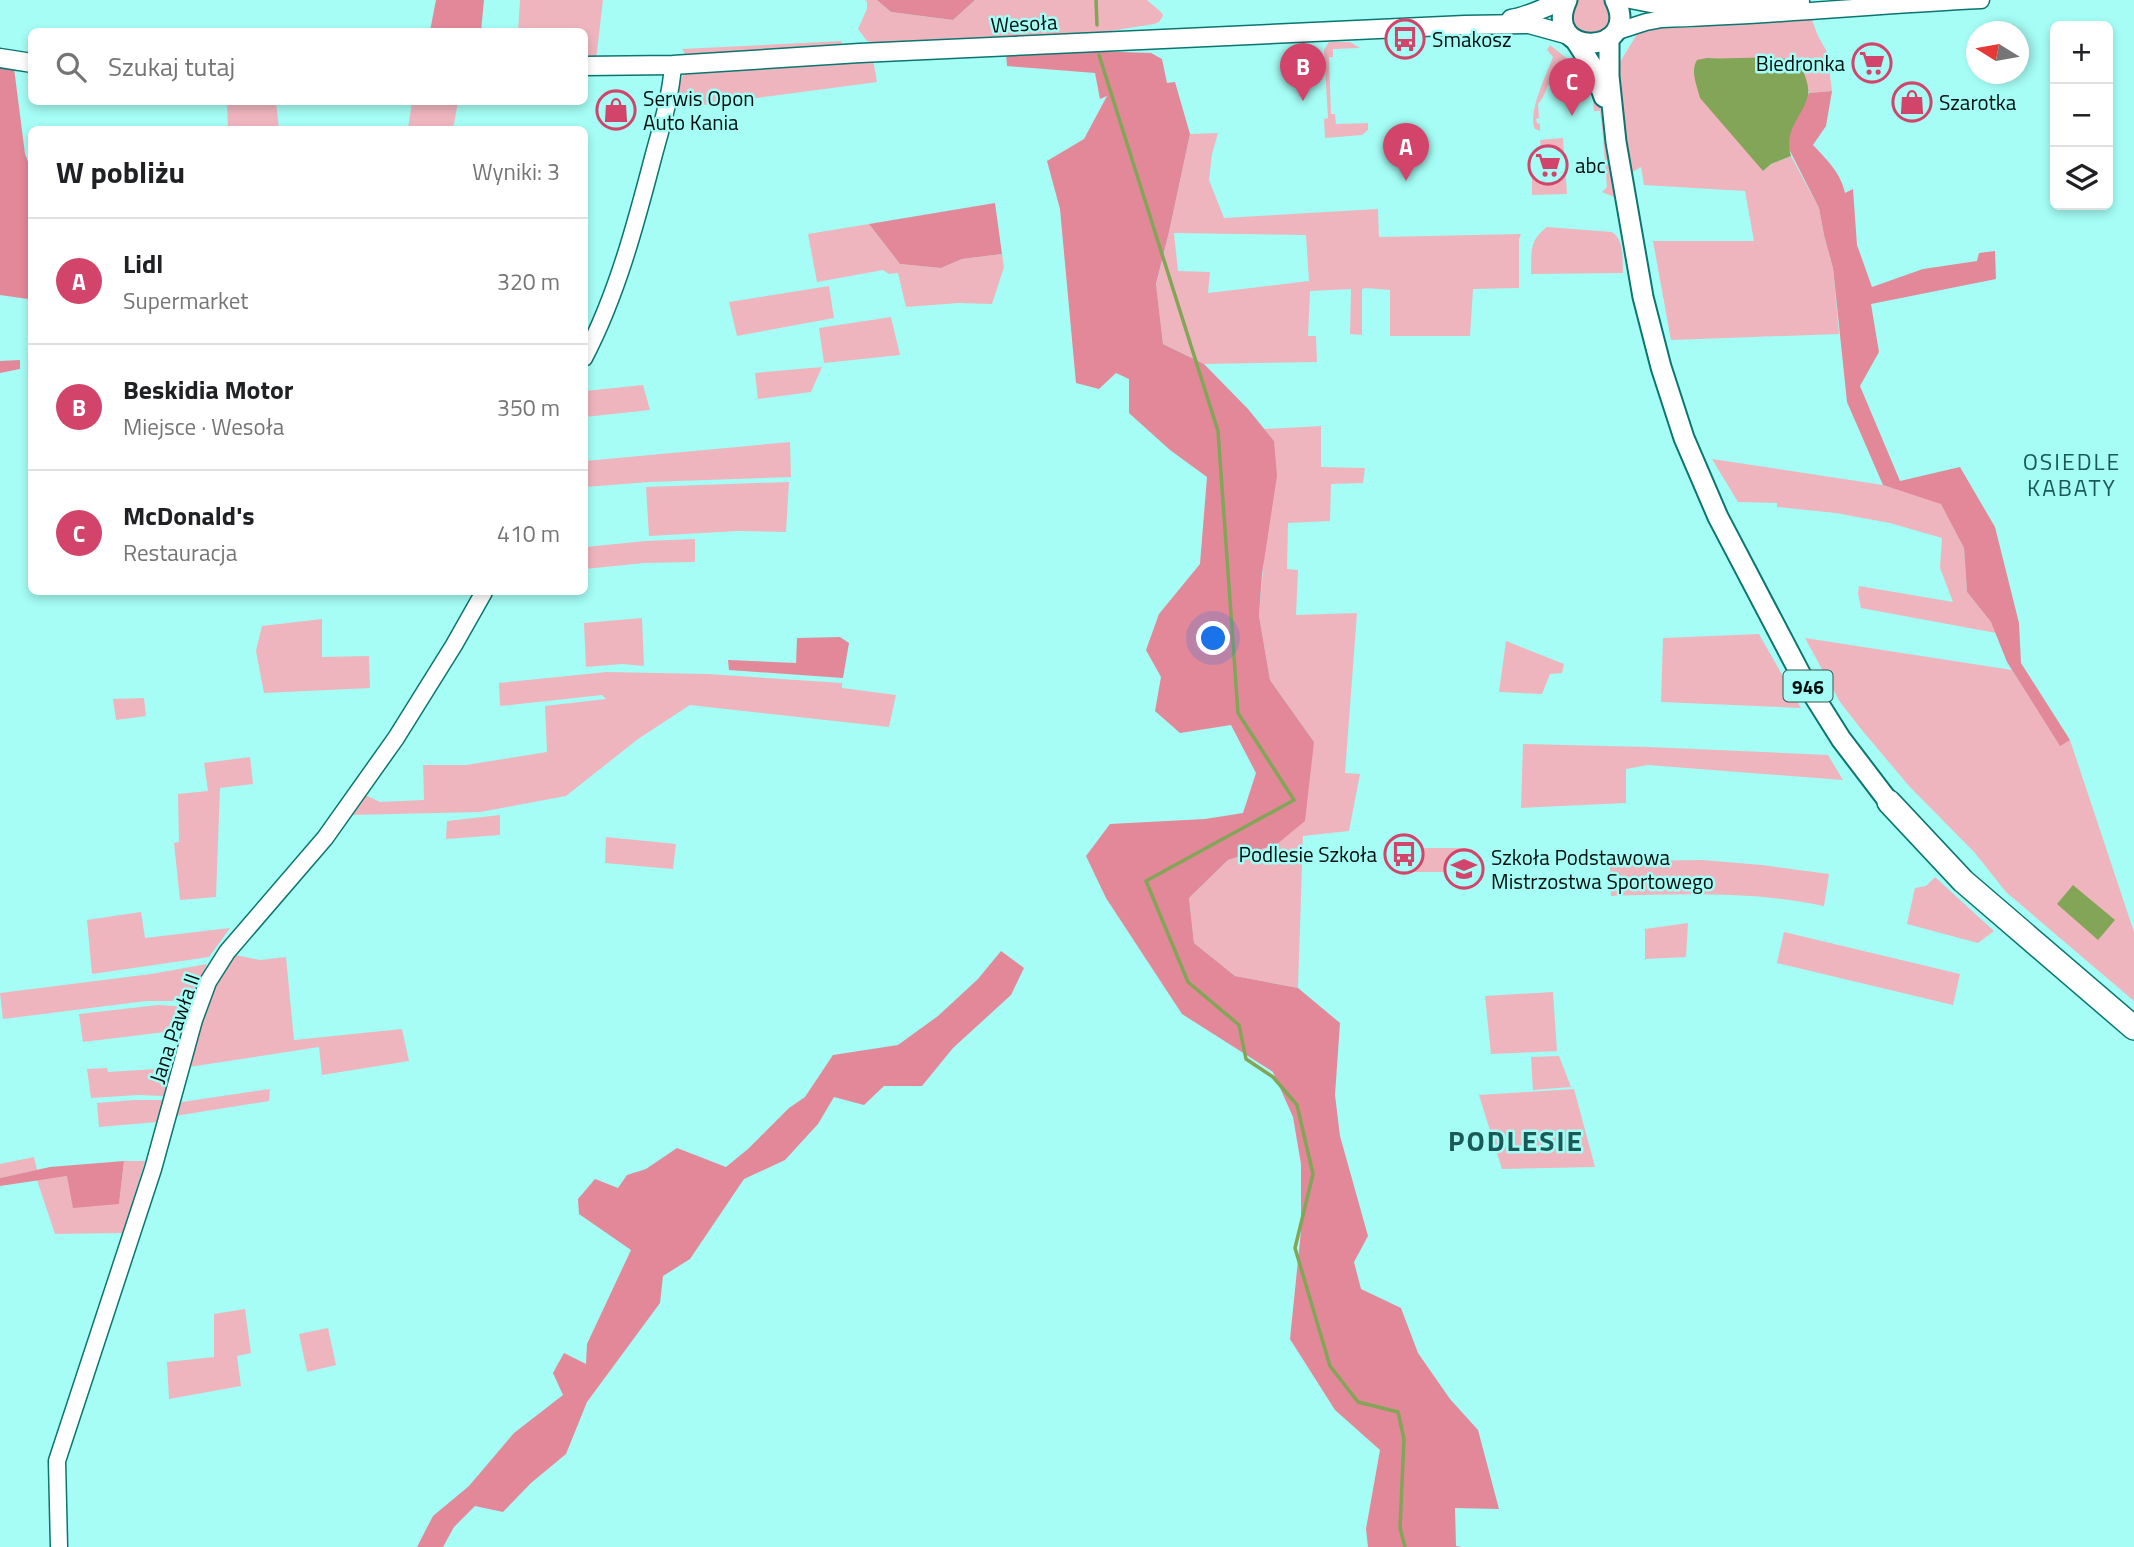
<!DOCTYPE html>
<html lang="pl">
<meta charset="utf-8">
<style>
:root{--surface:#fff;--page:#f6f6f6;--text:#202124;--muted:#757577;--line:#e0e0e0;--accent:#d2446a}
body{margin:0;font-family:"Titillium Web",sans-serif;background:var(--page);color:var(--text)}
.controls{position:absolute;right:21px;top:21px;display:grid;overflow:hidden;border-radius:10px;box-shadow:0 4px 10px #0003}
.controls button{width:63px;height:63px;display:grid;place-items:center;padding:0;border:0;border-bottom:2px solid var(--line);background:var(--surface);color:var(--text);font:35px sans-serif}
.compass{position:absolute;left:1966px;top:21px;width:63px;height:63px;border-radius:50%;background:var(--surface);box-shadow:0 4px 10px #0003;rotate:281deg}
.you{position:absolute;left:1214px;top:639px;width:24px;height:24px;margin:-18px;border:5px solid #fff;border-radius:50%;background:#1a73e8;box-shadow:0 0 0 10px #1a73e833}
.badge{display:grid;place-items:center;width:46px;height:46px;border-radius:50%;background:var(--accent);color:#fff;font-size:23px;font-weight:700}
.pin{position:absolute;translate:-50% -58px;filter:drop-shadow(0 2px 4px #0008)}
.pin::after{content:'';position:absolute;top:37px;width:24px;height:21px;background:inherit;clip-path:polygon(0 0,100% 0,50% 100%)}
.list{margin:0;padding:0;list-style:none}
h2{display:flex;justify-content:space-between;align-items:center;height:91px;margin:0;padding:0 28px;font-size:30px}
h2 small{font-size:23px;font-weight:400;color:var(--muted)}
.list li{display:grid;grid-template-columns:46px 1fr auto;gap:21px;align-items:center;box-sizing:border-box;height:126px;padding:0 28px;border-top:2px solid var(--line)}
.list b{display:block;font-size:26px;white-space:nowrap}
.list p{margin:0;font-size:23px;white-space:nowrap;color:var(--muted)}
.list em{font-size:23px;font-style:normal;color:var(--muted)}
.icon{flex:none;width:38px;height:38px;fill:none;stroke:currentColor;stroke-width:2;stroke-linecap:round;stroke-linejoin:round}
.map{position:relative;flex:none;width:2134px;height:1547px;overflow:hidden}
.search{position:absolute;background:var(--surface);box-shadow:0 4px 10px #0003;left:28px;top:28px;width:560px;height:77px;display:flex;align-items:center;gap:18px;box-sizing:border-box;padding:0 24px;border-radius:10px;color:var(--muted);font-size:26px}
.panel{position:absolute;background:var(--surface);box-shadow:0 4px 10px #0003;left:28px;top:126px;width:560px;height:469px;border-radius:10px}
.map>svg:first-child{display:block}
.green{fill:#efb5be;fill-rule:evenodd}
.forest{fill:#e28899}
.water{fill:#83a557}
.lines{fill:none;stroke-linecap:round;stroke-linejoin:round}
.stream{stroke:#83a557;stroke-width:3.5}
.tertiary-casing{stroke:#0b756f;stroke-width:19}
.secondary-casing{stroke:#0b756f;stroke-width:21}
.primary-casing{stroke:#0b756f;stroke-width:23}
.motorway-casing{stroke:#0b756f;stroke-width:26}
.tertiary{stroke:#fff;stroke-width:16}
.secondary{stroke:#fff;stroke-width:18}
.primary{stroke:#fff;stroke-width:19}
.motorway{stroke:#fff;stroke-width:23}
.labels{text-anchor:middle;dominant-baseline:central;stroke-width:5;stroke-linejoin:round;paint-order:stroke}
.shield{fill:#a5fdf5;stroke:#325753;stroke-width:2}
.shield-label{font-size:19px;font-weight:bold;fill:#00100e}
.street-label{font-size:21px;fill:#00100e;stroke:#a5fdf5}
.poi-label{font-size:21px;fill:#00100e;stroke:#a5fdf5;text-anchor:start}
.neighbourhood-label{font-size:23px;letter-spacing:2px;fill:#195a56;stroke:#a5fdf5}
.district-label{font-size:28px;font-weight:bold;letter-spacing:2px;fill:#195a56;stroke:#a5fdf5}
</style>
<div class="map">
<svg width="2134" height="1547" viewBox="0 0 2134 1547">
<rect width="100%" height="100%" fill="#a5fdf5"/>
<g class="green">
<path d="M520 0H603L596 60 585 65 584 32H518Z"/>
<path d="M865 0H877L891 12 953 20 975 0H1147L1162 13 1163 16 1159 22 1154 24 1010 47 880 44 867 41 858 29 867 9V2Z"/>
<path d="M1576 0H1604L1611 15C1607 32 1603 32 1586 35L1573 27 1571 8Z"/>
<path d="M1809 12 1818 36 1827 52 1832 91 1809 93 1806 83 1760 59 1727 60 1707 58 1694 68 1695 75 1763 171 1771 164 1791 156 1819 208 1824 235 1833 268 1839 334 1671 340 1653 241H1754L1745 191 1644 185 1641 167 1631 173 1617 88V67L1639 31 1662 19 1690 28 1726 16Z"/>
<path d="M842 41 840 46 833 48 685 54 682 49Z"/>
<path d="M1329 42H1350L1360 48 1333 49V57H1329L1331 114H1335L1336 124 1368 123V130L1362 135 1325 138 1324 119 1328 118 1324 50Z"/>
<path d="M1550 45 1569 60 1570 74C1543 75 1551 90 1538 104L1539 118 1536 119 1537 123 1540 124V131L1535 129C1527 113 1547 74 1553 57L1547 50Z"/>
<path d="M873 59 877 82 673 109 679 82 686 71Z"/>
<path d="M1597 90 1615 188 1614 197 1602 192 1607 187 1602 126 1600 111H1594L1592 92Z"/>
<path d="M227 102H276L279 129H228Z"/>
<path d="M412 102H458L453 129H408Z"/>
<path d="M1218 133 1212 154 1209 180 1224 218 1378 209 1379 237 1521 234 1519 239V288L1473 289 1470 336H1390V290L1366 288 1362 289V335L1350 334 1351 289 1310 291 1308 336H1316L1317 362 1204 364 1163 344 1156 285 1169 232 1190 134ZM1174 233 1306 235 1309 281 1208 293 1210 272 1178 271Z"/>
<path d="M1563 138 1567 194 1532 195V178L1553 177 1552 149 1541 150 1540 140Z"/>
<path d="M869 224 900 264 941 268 962 259 1002 254 1004 267 992 304 959 303 906 307 898 273 889 274 883 270 817 282 808 234Z"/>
<path d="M1547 227 1612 232C1625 241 1622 259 1623 273L1531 274C1532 253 1528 241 1547 227Z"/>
<path d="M829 286 834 318 737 336 729 302Z"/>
<path d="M891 317 900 355 824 363 819 328Z"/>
<path d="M822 367 811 392 758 399 755 373Z"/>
<path d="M643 385 650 410 585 417V391Z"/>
<path d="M1321 426V467L1365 468 1363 483 1331 484 1330 521 1288 523 1287 569 1298 570 1296 615 1357 613 1345 773 1360 774 1349 831 1303 836 1298 988 1235 976 1194 943 1189 898 1228 860 1277 844 1314 742 1270 680 1259 616 1274 441 1264 429Z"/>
<path d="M790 442 791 477 649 482 585 487V461Z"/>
<path d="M1712 459 1883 485 1941 503 1964 548 1967 592 1991 622 1996 633 1861 608 1858 593 1859 586 1953 602 1940 568 1942 538 1890 523 1836 513 1777 507V503L1738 502Z"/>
<path d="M789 482 786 532 738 531 649 536 646 487Z"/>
<path d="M695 539V562L644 563 585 569V547L646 541Z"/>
<path d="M642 618 644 666 622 664 586 667 584 623Z"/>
<path d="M322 619V657L369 656 370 688 264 693 256 651 262 626Z"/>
<path d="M1759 634 1801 708 1661 702 1663 638Z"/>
<path d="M1805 638 2012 670 2060 745 2070 740 2134 932V1001L2006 892 1975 853 1909 786 1861 729 1840 702Z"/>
<path d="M1506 641 1564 664 1562 673 1550 674 1542 694 1499 692Z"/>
<path d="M607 672 708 674 842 683V688L896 695 889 727 690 705 638 739 566 796 480 812 350 815 361 793 380 802 424 800 423 765H466L547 752 545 706 606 699 602 695 500 706 499 683Z"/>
<path d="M144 698 146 716 116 720 113 699Z"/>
<path d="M1523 744 1649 747 1828 755 1843 780 1648 765 1626 769V803L1521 808Z"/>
<path d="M250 757 253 784 220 788 216 897 180 900 174 843 179 842 178 794 208 791 204 763Z"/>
<path d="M500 815V835L446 839 447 821Z"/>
<path d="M606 837 676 844 673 869 605 863Z"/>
<rect x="1413" y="848" width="54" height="24"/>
<path d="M1702 860 1762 865 1829 874 1824 906C1757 891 1680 894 1611 896L1610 867 1629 861Z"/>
<path d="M1935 877 1994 931 1978 943 1907 924 1915 888 1926 886Z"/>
<path d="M141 912 145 938 230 928 209 957 92 974 87 920Z"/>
<path d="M1688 923 1686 957 1645 959V929Z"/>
<path d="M1784 932 1960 974 1953 1005 1777 963Z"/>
<path d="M230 954 260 960 286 957 294 1040 402 1029 409 1061 322 1075 319 1047 189 1067 209 994Z"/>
<path d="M207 964 192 1001H146L3 1019 0 993 151 974Z"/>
<path d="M1553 992 1557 1051 1491 1054 1485 996Z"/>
<path d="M158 1005 189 1007 182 1030 83 1042 79 1014Z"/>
<path d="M1559 1056 1571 1087 1533 1090 1531 1057Z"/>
<path d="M107 1068 108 1072 172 1068 164 1096 138 1095 91 1098 87 1069Z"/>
<path d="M270 1089 269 1101 175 1116 179 1105 182 1102Z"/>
<path d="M1574 1089 1595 1167 1502 1169 1479 1095Z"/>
<path d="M135 1100H163L157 1122 99 1127 97 1103Z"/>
<path d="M34 1157 37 1170 0 1178V1164Z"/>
<path d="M124 1161H145L123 1233 55 1234 37 1180 67 1176 119 1204Z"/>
<path d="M245 1309 251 1353 237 1356 241 1386 169 1399 167 1362 214 1357V1314Z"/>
<path d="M328 1328 336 1365 307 1372 299 1334Z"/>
</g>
<g class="forest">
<path d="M436 0H484L481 31H430Z"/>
<path d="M877 0H975L953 20 891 12Z"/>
<path d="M1091 51 1151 53 1162 59 1167 83 1175 82 1190 134 1169 232 1156 284 1163 344 1204 364 1248 409 1274 441 1277 476 1262 574 1259 616 1270 680 1314 742 1305 821 1277 844 1228 860 1189 898 1194 943 1235 976 1298 988 1340 1023 1335 1095 1340 1136 1368 1236 1354 1262 1361 1289 1401 1308 1418 1353 1450 1399 1478 1430 1499 1509 1455 1508 1456 1546 1462 1547H1368L1366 1529 1380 1450 1335 1410 1290 1339 1301 1231V1164L1293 1117 1273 1072 1182 1014 1106 898 1086 856 1110 824 1205 819 1243 813 1256 773 1231 725 1180 733 1155 711 1161 677 1146 650 1159 614 1200 564 1207 477 1170 450 1129 413V379L1116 373 1099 389 1076 383 1060 209 1047 161 1084 139 1107 96 1100 99 1095 73 1007 66 1006 53Z"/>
<path d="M0 66 14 68 25 154 31 170 32 296 28 299 0 295Z"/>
<path d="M1832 91 1826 126 1813 145C1827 160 1841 173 1845 193L1853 189 1857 245 1872 287 1923 269 1977 261 1979 253 1995 251 1996 279 1871 304 1879 352 1860 386 1900 481 1960 467 1995 527 2019 623 2021 663 2070 740 2060 746 2007 662 1991 622 1967 592 1964 548 1941 504 1883 485 1847 402 1833 268 1824 235 1819 208 1788 147C1788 128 1801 109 1809 93Z"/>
<path d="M995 203 1002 254 962 259 941 268 900 264 869 224Z"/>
<path d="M20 360V369L0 373V361Z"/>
<path d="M840 637 849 643 843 678 729 670 728 660 796 663 797 638Z"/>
<path d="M1001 951 1024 968 1011 995 953 1048 922 1086H884L864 1105 834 1097 818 1124 785 1160 744 1179 690 1259 663 1276 660 1303 587 1402 566 1454 531 1483 503 1512 475 1506 454 1527 443 1547H417L433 1516 469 1486 514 1433 563 1395 553 1373 564 1353 586 1364 587 1344 631 1250 579 1214 578 1199 595 1179 618 1188 627 1175 646 1169 677 1148 726 1167 748 1149 789 1108 805 1097 833 1055 898 1045 938 1016 978 979Z"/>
<path d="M124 1161 119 1204 73 1208 67 1176 0 1186V1178L50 1167Z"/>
</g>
<g class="water">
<path d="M1707 58C1732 60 1773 54 1795 61 1803 65 1810 87 1808 95 1803 117 1783 129 1791 156L1771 164 1763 171 1700 98C1697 86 1690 71 1697 60Z"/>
<path d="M2073 885 2115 920 2098 940 2057 904Z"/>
</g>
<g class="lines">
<g class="stream">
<path d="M1096 0 1097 25"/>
<path d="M1099 55 1218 431 1238 713 1294 800 1146 881 1188 982 1239 1025 1246 1059 1273 1077 1297 1105 1313 1174 1295 1248 1330 1366 1358 1402 1398 1412 1404 1439 1400 1528 1405 1547"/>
</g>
<g class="tertiary-casing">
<g id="tertiary">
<path d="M1630 0 1666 7 1801 2"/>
<path d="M1615 32 1646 22 1662 19C1769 16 1875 5 1981 0"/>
<path d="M584 358C617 295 636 223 654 154 662 125 671 95 673 65"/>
<path d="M59 1547 57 1461 153 1169 194 1020 208 982 227 952 325 838 396 738 454 645 484 592"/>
</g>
</g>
<g class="secondary-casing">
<g id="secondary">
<path d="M1511 19C1531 16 1547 5 1567 0"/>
<path d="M0 58 32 63"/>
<path d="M584 66 673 65 860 53 1465 25 1529 24 1569 35"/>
</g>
</g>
<g class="primary-casing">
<g id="primary">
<path d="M1567 0C1540 59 1643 56 1615 0"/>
<path d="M1609 38V76L1616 142 1643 297 1661 367 1684 438 1718 517 1802 677 1841 739 1889 802"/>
<path d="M1576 41 1594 69 1604 97"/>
</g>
</g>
<g class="motorway-casing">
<path id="motorway" d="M1889 802 1963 881 2134 1028"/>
</g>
<use href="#tertiary" class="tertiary"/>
<use href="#secondary" class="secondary"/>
<use href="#primary" class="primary"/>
<use href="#motorway" class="motorway"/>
</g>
<defs>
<g id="bus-ring" transform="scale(2.0125)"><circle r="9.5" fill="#a5fdf5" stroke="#d2446a" stroke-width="1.5"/><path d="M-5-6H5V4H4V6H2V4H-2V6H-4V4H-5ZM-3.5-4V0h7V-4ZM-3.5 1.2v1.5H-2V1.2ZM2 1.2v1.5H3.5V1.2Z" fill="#d2446a"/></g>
<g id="supermarket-ring" transform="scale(2.0125)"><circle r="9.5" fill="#a5fdf5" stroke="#d2446a" stroke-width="1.5"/><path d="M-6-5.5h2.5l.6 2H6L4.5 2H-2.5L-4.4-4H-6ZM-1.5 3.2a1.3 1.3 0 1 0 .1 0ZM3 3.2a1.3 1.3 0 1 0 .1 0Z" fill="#d2446a"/></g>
<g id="shop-ring" transform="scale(2.0125)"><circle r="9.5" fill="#a5fdf5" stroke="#d2446a" stroke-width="1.5"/><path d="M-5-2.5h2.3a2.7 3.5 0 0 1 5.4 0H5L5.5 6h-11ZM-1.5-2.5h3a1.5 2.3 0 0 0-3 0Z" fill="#d2446a"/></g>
<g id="school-ring" transform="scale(2.0125)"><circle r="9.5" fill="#a5fdf5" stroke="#d2446a" stroke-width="1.5"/><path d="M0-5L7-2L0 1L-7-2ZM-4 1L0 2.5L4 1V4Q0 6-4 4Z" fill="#d2446a"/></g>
</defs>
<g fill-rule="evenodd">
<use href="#bus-ring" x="1405" y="39"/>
<use href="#supermarket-ring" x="1872" y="63"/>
<use href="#shop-ring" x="1912" y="102"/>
<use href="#shop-ring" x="616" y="110"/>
<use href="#supermarket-ring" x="1548" y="165"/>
<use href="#bus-ring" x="1404" y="854"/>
<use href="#school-ring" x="1464" y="869"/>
</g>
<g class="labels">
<rect class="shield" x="1783.5" y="670.5" width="49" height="31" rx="5"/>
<g class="shield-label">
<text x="1808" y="686">946</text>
</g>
<g class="street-label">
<text transform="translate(1024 23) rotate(-3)">Wesoła</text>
<text transform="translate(174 1028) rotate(-71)">Jana Pawła II</text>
</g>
<g class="poi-label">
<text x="1432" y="39">Smakosz</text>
<text x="1845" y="63" text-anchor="end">Biedronka</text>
<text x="643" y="98">Serwis Opon<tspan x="643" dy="24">Auto Kania</tspan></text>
<text x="1939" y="102">Szarotka</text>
<text x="1575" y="165">abc</text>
<text x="1377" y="854" text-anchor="end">Podlesie Szkoła</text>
<text x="1491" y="857">Szkoła Podstawowa<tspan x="1491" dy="24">Mistrzostwa Sportowego</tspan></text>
</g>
<g class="neighbourhood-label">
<text x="2072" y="461">OSIEDLE<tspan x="2072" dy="26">KABATY</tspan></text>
</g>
<g class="district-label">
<text x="1516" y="1140">PODLESIE</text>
</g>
</g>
</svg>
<div class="controls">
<button>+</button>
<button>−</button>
<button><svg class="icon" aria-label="layers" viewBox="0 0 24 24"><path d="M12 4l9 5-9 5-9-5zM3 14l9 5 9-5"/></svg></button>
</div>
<svg class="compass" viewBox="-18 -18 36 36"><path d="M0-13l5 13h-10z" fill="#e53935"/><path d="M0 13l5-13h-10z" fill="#757577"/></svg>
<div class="you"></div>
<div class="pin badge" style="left:1406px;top:181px">A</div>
<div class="pin badge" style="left:1303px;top:101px">B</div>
<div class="pin badge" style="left:1572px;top:116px">C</div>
<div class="search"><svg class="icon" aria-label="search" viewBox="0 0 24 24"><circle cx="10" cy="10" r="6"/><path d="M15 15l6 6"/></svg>Szukaj tutaj</div>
<section class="panel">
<h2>W pobliżu<small>Wyniki: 3</small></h2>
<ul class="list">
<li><span class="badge">A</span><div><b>Lidl</b><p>Supermarket</p></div><em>320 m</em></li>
<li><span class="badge">B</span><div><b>Beskidia Motor</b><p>Miejsce · Wesoła</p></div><em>350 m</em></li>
<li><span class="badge">C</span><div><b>McDonald's</b><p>Restauracja</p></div><em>410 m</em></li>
</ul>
</section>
</div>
